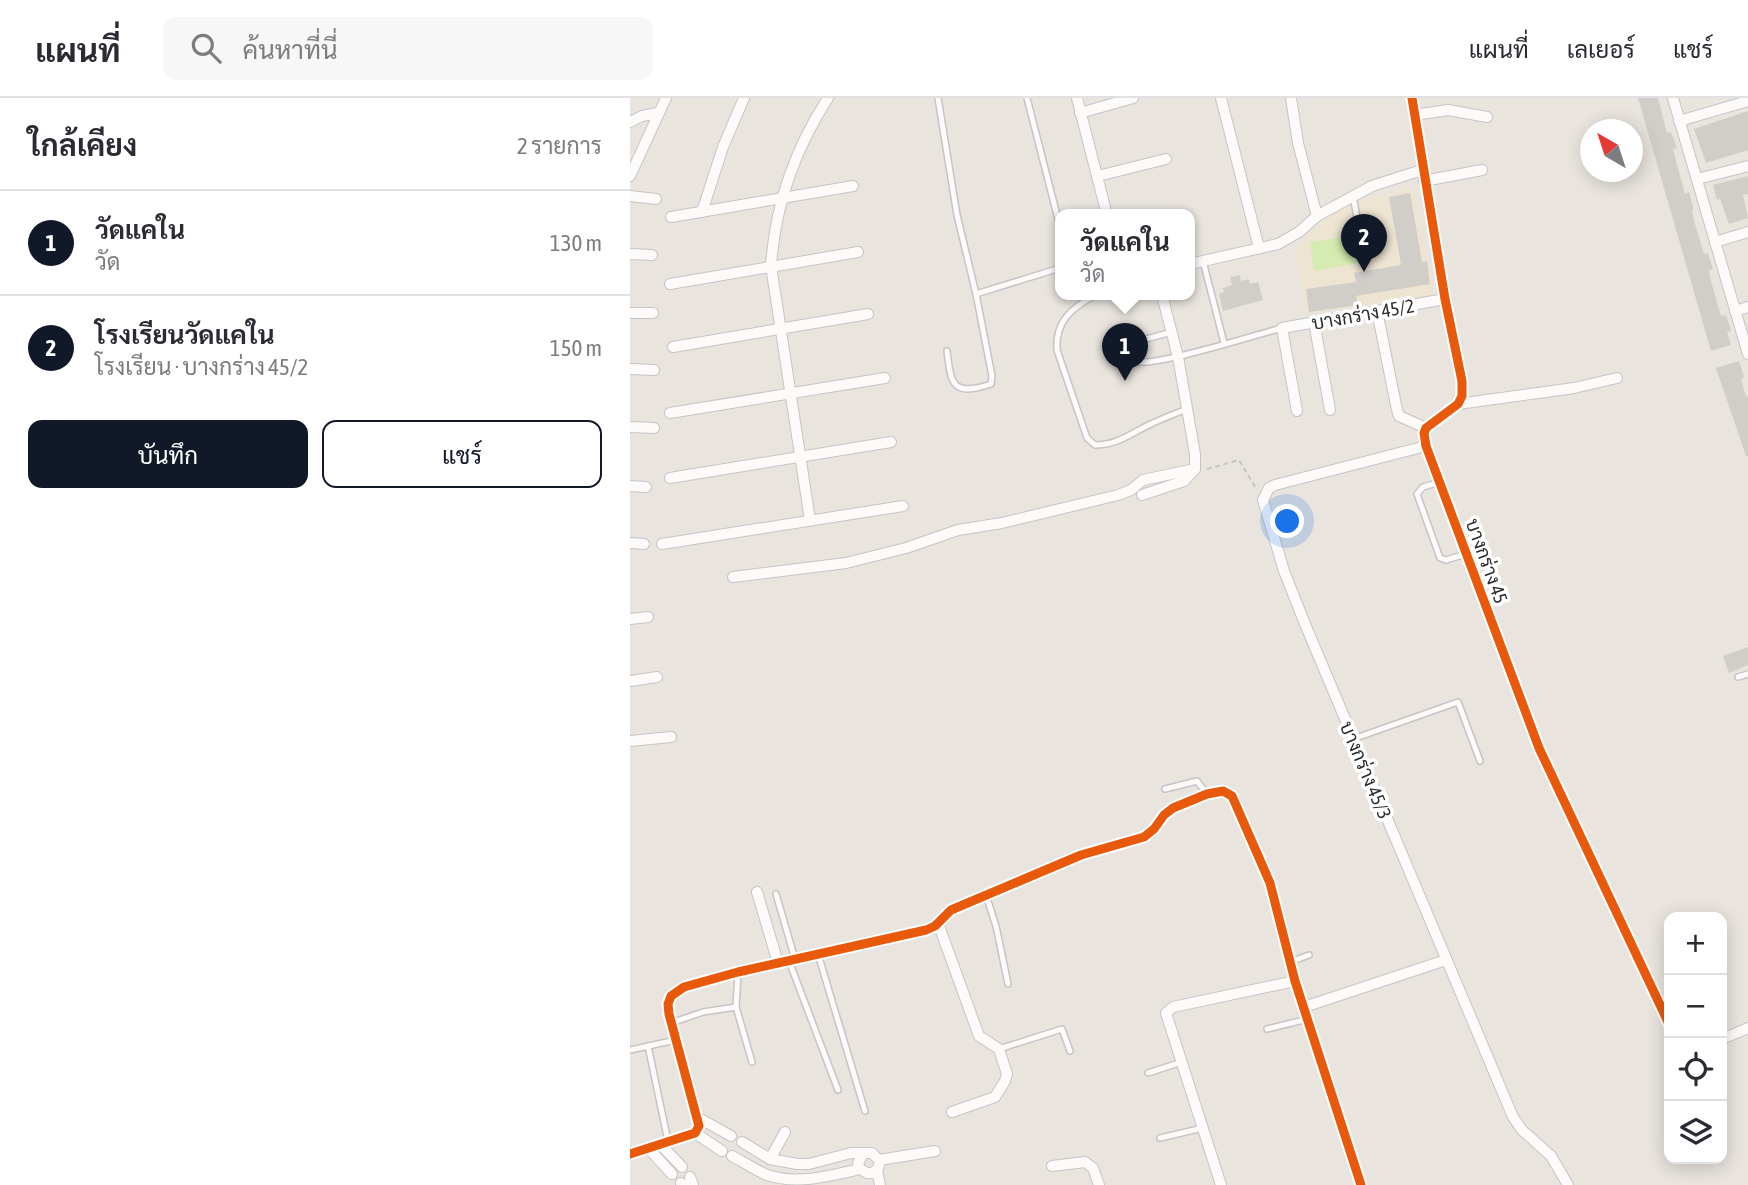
<!DOCTYPE html>
<html lang="th">
<meta charset="utf-8">
<style>
:root{--surface:#fff;--page:#f7f7f7;--text:#2b2b33;--muted:#7c7c81;--line:#e1e1e2;--accent:#111827}
body{margin:0;font-family:"Asap Condensed",Sarabun,sans-serif;background:var(--page);color:var(--text)}
.controls{position:absolute;right:21px;bottom:21px;display:grid;overflow:hidden;border-radius:14px;box-shadow:0 4px 18px #0003}
.controls button{width:63px;height:63px;display:grid;place-items:center;padding:0;border:0;border-bottom:2px solid var(--line);background:var(--surface);color:var(--text);font:35px sans-serif}
.compass{position:absolute;left:950px;top:21px;width:63px;height:63px;border-radius:50%;background:var(--surface);box-shadow:0 4px 18px #0003;rotate:321deg}
.you{position:absolute;left:658px;top:424px;width:24px;height:24px;margin:-18px;border:5px solid #fff;border-radius:50%;background:#1a73e8;box-shadow:0 0 0 10px #1a73e833}
.badge{display:grid;place-items:center;width:46px;height:46px;border-radius:50%;background:var(--accent);color:#fff;font-size:23px;font-weight:700}
.pin{position:absolute;translate:-50% -58px;filter:drop-shadow(0 2px 4px #0008)}
.pin::after{content:'';position:absolute;top:37px;width:24px;height:21px;background:inherit;clip-path:polygon(0 0,100% 0,50% 100%)}
.popup{position:absolute;left:425px;top:111px;width:140px;height:91px;box-sizing:border-box;display:grid;place-content:center;border-radius:14px;background:var(--surface);filter:drop-shadow(0 2px 5px #0005);font-size:23px;white-space:nowrap;color:var(--muted)}
.popup b{font-size:26px;color:var(--text)}
.popup::after{content:'';position:absolute;left:50%;top:100%;margin-left:-14px;border:14px solid transparent;border-top-color:var(--surface)}
.list{margin:0;padding:0;list-style:none}
h2{display:flex;justify-content:space-between;align-items:center;height:91px;margin:0;padding:0 28px;font-size:30px}
h2 small{font-size:23px;font-weight:400;color:var(--muted)}
.list li{display:grid;grid-template-columns:46px 1fr auto;gap:21px;align-items:center;box-sizing:border-box;height:105px;padding:0 28px;border-top:2px solid var(--line)}
.list b{display:block;font-size:26px;white-space:nowrap}
.list p{margin:0;font-size:23px;white-space:nowrap;color:var(--muted)}
.list em{font-size:23px;font-style:normal;color:var(--muted)}
.actions{display:flex;gap:14px;padding:21px 28px}
.actions a{flex:1;padding:16px 0;border:2px solid var(--accent);border-radius:14px;text-align:center;font-size:24px;color:var(--accent)}
.actions .main{background:var(--accent);color:#fff}
.icon{flex:none;width:38px;height:38px;fill:none;stroke:currentColor;stroke-width:2;stroke-linecap:round;stroke-linejoin:round}
.map{position:relative;flex:none;width:1118px;height:1087px;overflow:hidden}
header{display:flex;align-items:center;gap:42px;box-sizing:border-box;height:98px;padding:0 35px;background:var(--surface);border-bottom:2px solid var(--line)}
header strong{font-size:33px}
nav{display:flex;gap:38px;margin-inline-start:auto;font-size:24px}
.search{width:490px;height:63px;background:var(--page);display:flex;align-items:center;gap:18px;box-sizing:border-box;padding:0 24px;border-radius:14px;color:var(--muted);font-size:26px}
main{display:flex}
aside{flex:1;background:var(--surface)}
.map>svg:first-child{display:block}
.education{fill:#ede4d2}
.pitch{fill:#d5ebb2}
.building{fill:#d1ceca}
.lines{fill:none;stroke-linecap:round;stroke-linejoin:round}
.lane-casing{stroke:#c6c4c5;stroke-width:8}
.street-casing{stroke:#c6c4c5;stroke-width:12}
.path{stroke:#c5c4c3;stroke-width:2;stroke-dasharray:5 3.5;stroke-linecap:butt}
.lane{stroke:#fcfbfa;stroke-width:5}
.street{stroke:#fcfbfa;stroke-width:10}
.cycleway-casing{stroke:#fff;stroke-width:13}
.cycleway{stroke:#e8590c;stroke-width:9}
.labels{text-anchor:middle;dominant-baseline:central;stroke-width:7;stroke-linejoin:round;paint-order:stroke}
.street-label{font-size:19px;fill:#2a2a2a;stroke:#fff}
</style>
<header>
<strong>แผนที่</strong>
<div class="search"><svg class="icon" aria-label="search" viewBox="0 0 24 24"><circle cx="10" cy="10" r="6"/><path d="M15 15l6 6"/></svg>ค้นหาที่นี่</div>
<nav><a>แผนที่</a><a>เลเยอร์</a><a>แชร์</a></nav>
</header>
<main>
<aside>
<h2>ใกล้เคียง<small>2 รายการ</small></h2>
<ul class="list">
<li><span class="badge">1</span><div><b>วัดแคใน</b><p>วัด</p></div><em>130 m</em></li>
<li><span class="badge">2</span><div><b>โรงเรียนวัดแคใน</b><p>โรงเรียน · บางกร่าง 45/2</p></div><em>150 m</em></li>
</ul>
<div class="actions"><a class="main">บันทึก</a><a>แชร์</a></div>
</aside>
<div class="map">
<svg width="1118" height="1087" viewBox="0 0 1118 1087">
<rect width="100%" height="100%" fill="#e9e4de"/>
<path class="education" d="M783 89 804 197 676 216 665 150 705 110Z"/>
<path class="pitch" d="M732 136 736 164 684 173 680 144Z"/>
<g class="building">
<path d="M1008 0H1028L1037 35 1041 34 1047 50 1043 51 1046 63 1055 96 1059 94 1064 112H1062L1064 123 1074 156 1078 155 1083 171 1079 172 1081 183 1091 218 1096 217 1101 233 1097 234 1101 247 1081 253Z"/>
<path d="M1118 13V52L1076 65 1064 31Z"/>
<path d="M1118 78V96L1113 97 1118 120 1099 126 1090 101 1087 102 1083 87Z"/>
<path d="M780 95 792 164 797 163 800 186 726 198 728 207 679 214 676 191 726 184 724 175 771 167 759 99Z"/>
<path d="M610 177 611 183 619 181 620 186 628 184 633 202 593 213 589 196 594 194 593 190 602 187 600 179Z"/>
<path d="M1109 263 1114 279 1111 281 1116 299 1118 298V358H1116L1086 270Z"/>
<path d="M1118 549V567L1099 575 1093 558Z"/>
</g>
<g class="lines">
<g class="lane-casing">
<g id="lane">
<path d="M308 0 327 117 346 196 430 170"/>
<path d="M397 0 430 129"/>
<path d="M723 98 734 157"/>
<path d="M573 163 594 245"/>
<path d="M465 197C442 210 425 223 427 252L457 340 465 347C488 347 501 335 521 326 533 320 545 316 557 311"/>
<path d="M542 234 505 244 502 248 505 263C520 271 628 236 652 230"/>
<path d="M317 253C321 286 322 299 361 286L362 278 346 196"/>
<path d="M810 384 793 389 787 396 810 460 816 462 836 456"/>
<path d="M1108 579 1118 576"/>
<path d="M723 641 828 604 850 663"/>
<path d="M535 691 567 683 577 696"/>
<path d="M146 796 165 861"/>
<path d="M356 797 366 828 378 886"/>
<path d="M188 856 235 1013"/>
<path d="M159 863 208 992"/>
<path d="M660 864 679 857"/>
<path d="M108 875 106 909 122 964"/>
<path d="M41 925 73 914 106 909"/>
<path d="M637 931 678 921"/>
<path d="M18 948 38 1043"/>
<path d="M369 951 432 931 440 953"/>
<path d="M0 952 46 942"/>
<path d="M518 975 552 964"/>
<path d="M530 1040 573 1030"/>
</g>
</g>
<g class="street-casing">
<g id="street">
<path d="M447 0 477 117"/>
<path d="M591 0 629 150"/>
<path d="M661 0 668 45 687 118"/>
<path d="M782 0 815 201 832 283V298L828 306 796 330 794 335 796 348 909 650 1039 926"/>
<path d="M1043 0 1118 256"/>
<path d="M450 15 503 0"/>
<path d="M784 17 818 12 857 19"/>
<path d="M1049 23 1118 3"/>
<path d="M0 24 12 18 28 15"/>
<path d="M0 78 36 0"/>
<path d="M468 78 536 61"/>
<path d="M1067 81 1118 68"/>
<path d="M794 83 852 72"/>
<path d="M0 98 26 101"/>
<path d="M72 114 93 49 114 0"/>
<path d="M41 119 223 88"/>
<path d="M1085 144 1118 134"/>
<path d="M0 156 22 157"/>
<path d="M560 166 648 146 669 134 687 118 742 88 792 72"/>
<path d="M40 186 228 154"/>
<path d="M747 213 767 312 769 318 796 330"/>
<path d="M1105 213 1118 209"/>
<path d="M0 215H23"/>
<path d="M684 224 700 312"/>
<path d="M43 249 238 216"/>
<path d="M0 271 24 272"/>
<path d="M828 306 944 290 987 280"/>
<path d="M667 313 652 230 815 201"/>
<path d="M40 315 255 280"/>
<path d="M0 329 24 330"/>
<path d="M796 348 645 387 639 390 633 402 654 473 675 526 883 1019 892 1032 921 1058 938 1087"/>
<path d="M40 380 261 344"/>
<path d="M0 388 16 389"/>
<path d="M512 397 554 383 565 371"/>
<path d="M180 422 141 168C145 108 165 51 198 0"/>
<path d="M0 445 14 446"/>
<path d="M32 446 273 408"/>
<path d="M103 479 216 465 276 450 328 432 372 425 488 397 501 392 513 382 565 371V356L548 259 532 197"/>
<path d="M0 521 18 519"/>
<path d="M0 583 27 579"/>
<path d="M0 643 41 639"/>
<path d="M127 794 148 865"/>
<path d="M308 825 349 938 369 951 377 976 375 983 365 999 322 1014"/>
<path d="M674 909 816 862"/>
<path d="M1092 941 1118 930"/>
<path d="M67 1019 101 1038"/>
<path d="M65 1035 92 1053"/>
<path d="M112 1044 140 1061 167 1066H179L221 1055H242L250 1063C249 1071 245 1076 237 1075L230 1071 228 1065 233 1056"/>
<path d="M30 1046 52 1069"/>
<path d="M19 1051 42 1076"/>
<path d="M0 1056 65 1035 69 1028 39 916 38 906 41 898 54 889 108 874 296 832 305 828 321 812 451 757 514 739 524 731 534 717 543 710 577 696 593 693 602 698 640 785 665 883 731 1087"/>
<path d="M102 1058C114 1064 125 1072 137 1077 167 1087 200 1078 230 1071"/>
<path d="M140 1061 155 1034"/>
<path d="M249 1062 305 1053"/>
<path d="M422 1068 455 1064 463 1070 469 1087"/>
<path d="M247 1072 250 1087"/>
<path d="M60 1079 63 1087"/>
<path d="M51 1085 54 1087"/>
<path d="M591 1087 536 915 543 909 665 883"/>
</g>
</g>
<path class="path" d="M577 371 609 362 627 392"/>
<use href="#lane" class="lane"/>
<use href="#street" class="street"/>
<g class="cycleway-casing">
<g id="cycleway">
<path d="M782 0 815 201 832 283V298L828 306 796 330 794 335 796 348 909 650 1039 926"/>
<path d="M0 1056 65 1035 69 1028 39 916 38 906 41 898 54 889 108 874 296 832 305 828 321 812 451 757 514 739 524 731 534 717 543 710 577 696 593 693 602 698 640 785 665 883 731 1087"/>
</g>
</g>
<use href="#cycleway" class="cycleway"/>
</g>
<g class="labels">
<g class="street-label">
<text transform="translate(733 216) rotate(-10)">บางกร่าง 45/2</text>
<text transform="translate(857 463) rotate(70)">บางกร่าง 45</text>
<text transform="translate(736 672) rotate(67)">บางกร่าง 45/3</text>
</g>
</g>
</svg>
<div class="controls">
<button>+</button>
<button>−</button>
<button><svg class="icon" aria-label="locate" viewBox="0 0 24 24"><circle cx="12" cy="12" r="6"/><path d="M12 2v4M12 18v4M2 12h4M18 12h4"/></svg></button>
<button><svg class="icon" aria-label="layers" viewBox="0 0 24 24"><path d="M12 4l9 5-9 5-9-5zM3 14l9 5 9-5"/></svg></button>
</div>
<svg class="compass" viewBox="-18 -18 36 36"><path d="M0-13l5 13h-10z" fill="#e53935"/><path d="M0 13l5-13h-10z" fill="#7c7c81"/></svg>
<div class="you"></div>
<div class="pin badge" style="left:495px;top:283px">1</div>
<div class="popup"><b>วัดแคใน</b>วัด</div>
<div class="pin badge" style="left:734px;top:174px">2</div>
</div>
</main>
